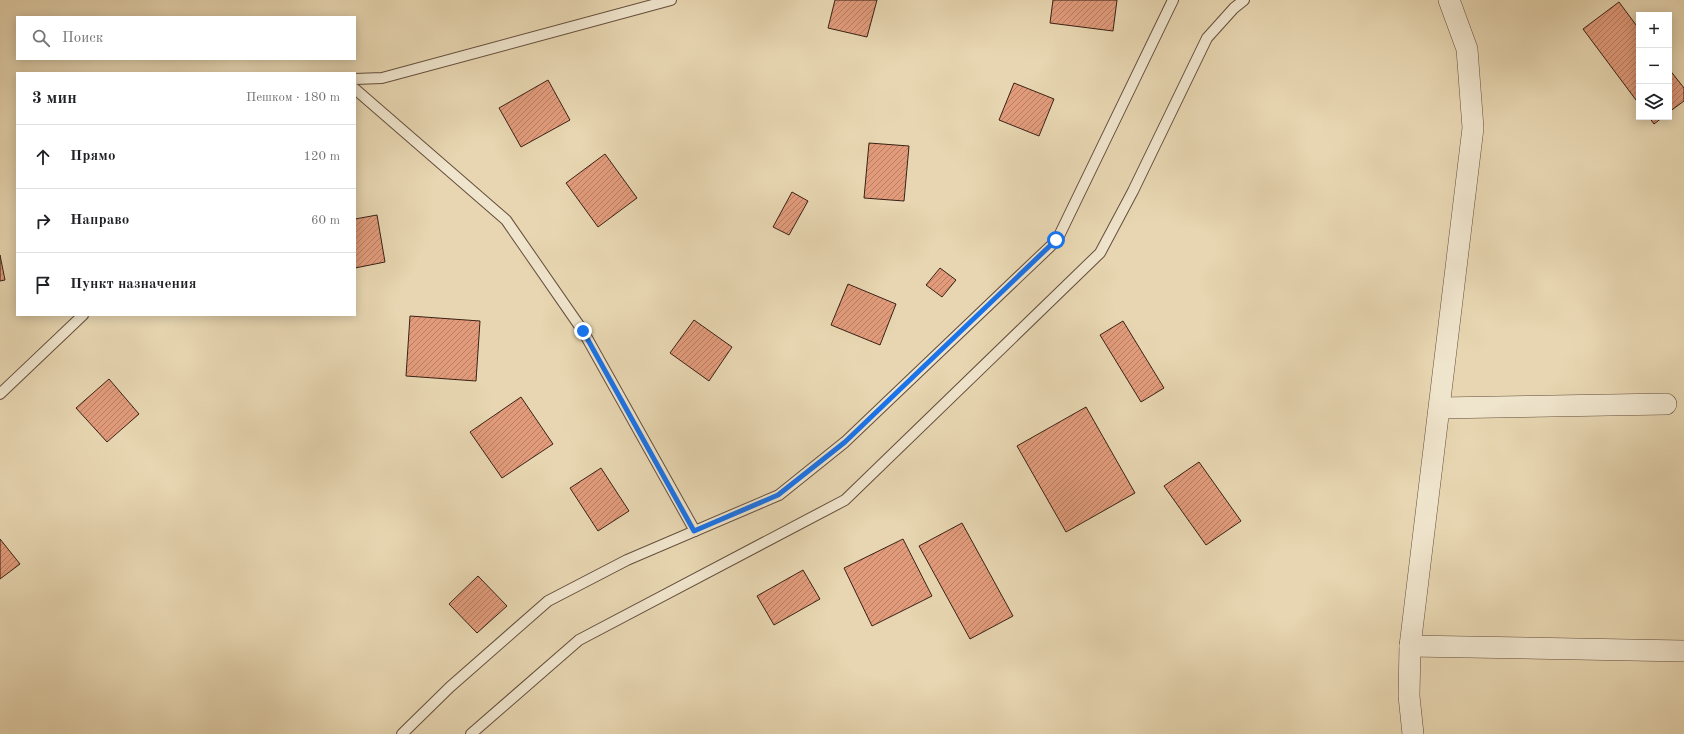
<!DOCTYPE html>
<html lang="ru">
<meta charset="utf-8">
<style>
:root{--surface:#fff;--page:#f2f2f2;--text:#202124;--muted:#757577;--line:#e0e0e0}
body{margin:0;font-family:"Old Standard TT",serif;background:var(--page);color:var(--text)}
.controls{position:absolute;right:12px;top:12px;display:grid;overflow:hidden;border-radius:0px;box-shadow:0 2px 10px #0003}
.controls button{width:36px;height:36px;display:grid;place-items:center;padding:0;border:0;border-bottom:1px solid var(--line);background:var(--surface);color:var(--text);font:20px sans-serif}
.stop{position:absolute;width:12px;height:12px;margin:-9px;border:3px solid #1a73e8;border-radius:50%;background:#fff}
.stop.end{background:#1a73e8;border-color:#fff;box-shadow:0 1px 4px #0008}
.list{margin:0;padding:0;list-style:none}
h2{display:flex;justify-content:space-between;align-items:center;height:52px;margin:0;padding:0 16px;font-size:17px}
h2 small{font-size:13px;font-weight:400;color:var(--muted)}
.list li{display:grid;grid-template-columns:26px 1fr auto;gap:12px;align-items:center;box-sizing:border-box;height:64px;padding:0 16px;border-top:1px solid var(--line)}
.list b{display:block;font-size:15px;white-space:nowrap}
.list em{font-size:13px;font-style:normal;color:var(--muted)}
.icon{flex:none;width:22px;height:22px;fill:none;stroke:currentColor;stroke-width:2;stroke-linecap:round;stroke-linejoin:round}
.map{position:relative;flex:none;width:1684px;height:734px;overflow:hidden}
.search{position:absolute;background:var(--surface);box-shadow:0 2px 10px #0003;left:16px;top:16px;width:340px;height:44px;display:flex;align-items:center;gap:10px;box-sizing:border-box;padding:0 14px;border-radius:0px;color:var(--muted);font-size:15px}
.panel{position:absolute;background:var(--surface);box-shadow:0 2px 10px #0003;left:16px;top:72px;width:340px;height:244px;border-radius:0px}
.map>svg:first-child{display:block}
.building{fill:url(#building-hatch);stroke:#392114}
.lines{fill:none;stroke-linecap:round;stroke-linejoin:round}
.lane-casing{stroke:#644e3b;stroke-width:12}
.street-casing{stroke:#644e3b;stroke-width:22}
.lane{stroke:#efe4cc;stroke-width:10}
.street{stroke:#efe4cc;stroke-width:21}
.route{stroke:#1a73e8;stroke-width:5}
</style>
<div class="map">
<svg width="1684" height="734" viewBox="0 0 1684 734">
<defs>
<pattern id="building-hatch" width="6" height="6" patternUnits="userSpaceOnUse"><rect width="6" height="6" fill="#e19b7b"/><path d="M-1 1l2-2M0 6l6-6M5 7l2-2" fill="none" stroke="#b77e64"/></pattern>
</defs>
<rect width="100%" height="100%" fill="#e7d6b1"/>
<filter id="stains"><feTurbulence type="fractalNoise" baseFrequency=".005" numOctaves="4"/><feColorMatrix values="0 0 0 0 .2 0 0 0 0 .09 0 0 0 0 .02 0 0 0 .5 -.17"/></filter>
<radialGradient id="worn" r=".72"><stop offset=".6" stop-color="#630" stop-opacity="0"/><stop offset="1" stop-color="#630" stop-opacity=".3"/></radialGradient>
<g class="building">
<path d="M835 0H877L867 37 828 28Z"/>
<path d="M1053 0H1117L1113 31 1050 23Z"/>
<path d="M1619 2 1639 29V104L1583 29Z"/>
<path d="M1669 69 1684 88V101L1669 112Z"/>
<path d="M548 80 570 120 521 147 499 108Z"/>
<path d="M1014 83 1054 99 1039 136 999 120Z"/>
<path d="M1649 117H1663L1654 124Z"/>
<path d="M869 143 909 146 904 201 864 198Z"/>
<path d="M605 154 637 198 598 227 566 183Z"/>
<path d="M792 192 808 201 789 235 773 227Z"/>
<path d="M377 215 385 262 355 268V219Z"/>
<path d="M0 255 5 280 0 281Z"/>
<path d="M940 268 956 280 942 297 926 285Z"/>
<path d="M848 284 896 304 880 345 831 325Z"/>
<path d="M410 316 480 321 476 381 406 376Z"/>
<path d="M694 320 732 347 709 381 670 353Z"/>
<path d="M1123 321 1164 388 1141 402 1100 335Z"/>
<path d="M109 379 139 414 107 442 76 408Z"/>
<path d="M521 397 553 444 502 478 470 432Z"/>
<path d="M1086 407 1135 493 1066 532 1017 446Z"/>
<path d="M1199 462 1241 521 1206 545 1164 486Z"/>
<path d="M601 468 629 511 598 531 570 488Z"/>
<path d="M962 523 1013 616 970 639 919 546Z"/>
<path d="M0 539 20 564 0 579Z"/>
<path d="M903 539 932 596 872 626 844 568Z"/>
<path d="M803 570 820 599 774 625 757 596Z"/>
<path d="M478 576 507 606 477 633 449 604Z"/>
</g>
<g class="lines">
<g class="lane-casing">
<g id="lane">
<path d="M355 79 382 78 671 0"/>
<path d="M355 89 506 220 583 331 695 531"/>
<path d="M0 394 83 315"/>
<path d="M402 734 450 687 548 601 627 560 779 495 845 442 1057 240 1173 0"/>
<path d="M471 734 579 640 845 500 1100 253 1133 191 1207 38 1234 8 1244 0"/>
</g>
</g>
<g class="street-casing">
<g id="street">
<path d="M1440 408 1666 404"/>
<path d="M1410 646 1684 651"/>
<path d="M1413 734 1409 696 1410 646 1473 128 1467 49 1449 0"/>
</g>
</g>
<use href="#lane" class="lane"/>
<use href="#street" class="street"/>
</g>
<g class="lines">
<path class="route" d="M583 331 694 531 778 495 845 442 1056 240"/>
</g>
<rect width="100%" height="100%" filter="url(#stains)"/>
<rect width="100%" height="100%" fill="url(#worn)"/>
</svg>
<div class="controls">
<button>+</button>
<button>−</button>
<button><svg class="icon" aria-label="layers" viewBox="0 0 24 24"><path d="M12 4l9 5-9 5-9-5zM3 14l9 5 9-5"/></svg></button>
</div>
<div class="stop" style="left:1056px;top:240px"></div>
<div class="stop end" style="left:583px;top:331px"></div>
<div class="search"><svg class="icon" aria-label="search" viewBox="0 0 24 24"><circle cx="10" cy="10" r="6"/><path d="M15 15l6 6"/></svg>Поиск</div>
<section class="panel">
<h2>3 мин<small>Пешком · 180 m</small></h2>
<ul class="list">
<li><svg class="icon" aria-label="ahead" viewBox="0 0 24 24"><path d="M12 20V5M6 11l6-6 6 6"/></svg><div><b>Прямо</b></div><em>120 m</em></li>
<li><svg class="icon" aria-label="right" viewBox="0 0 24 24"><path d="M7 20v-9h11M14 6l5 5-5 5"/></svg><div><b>Направо</b></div><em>60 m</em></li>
<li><svg class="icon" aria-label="arrive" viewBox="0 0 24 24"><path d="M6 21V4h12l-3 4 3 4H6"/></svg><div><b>Пункт назначения</b></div></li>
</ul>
</section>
</div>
